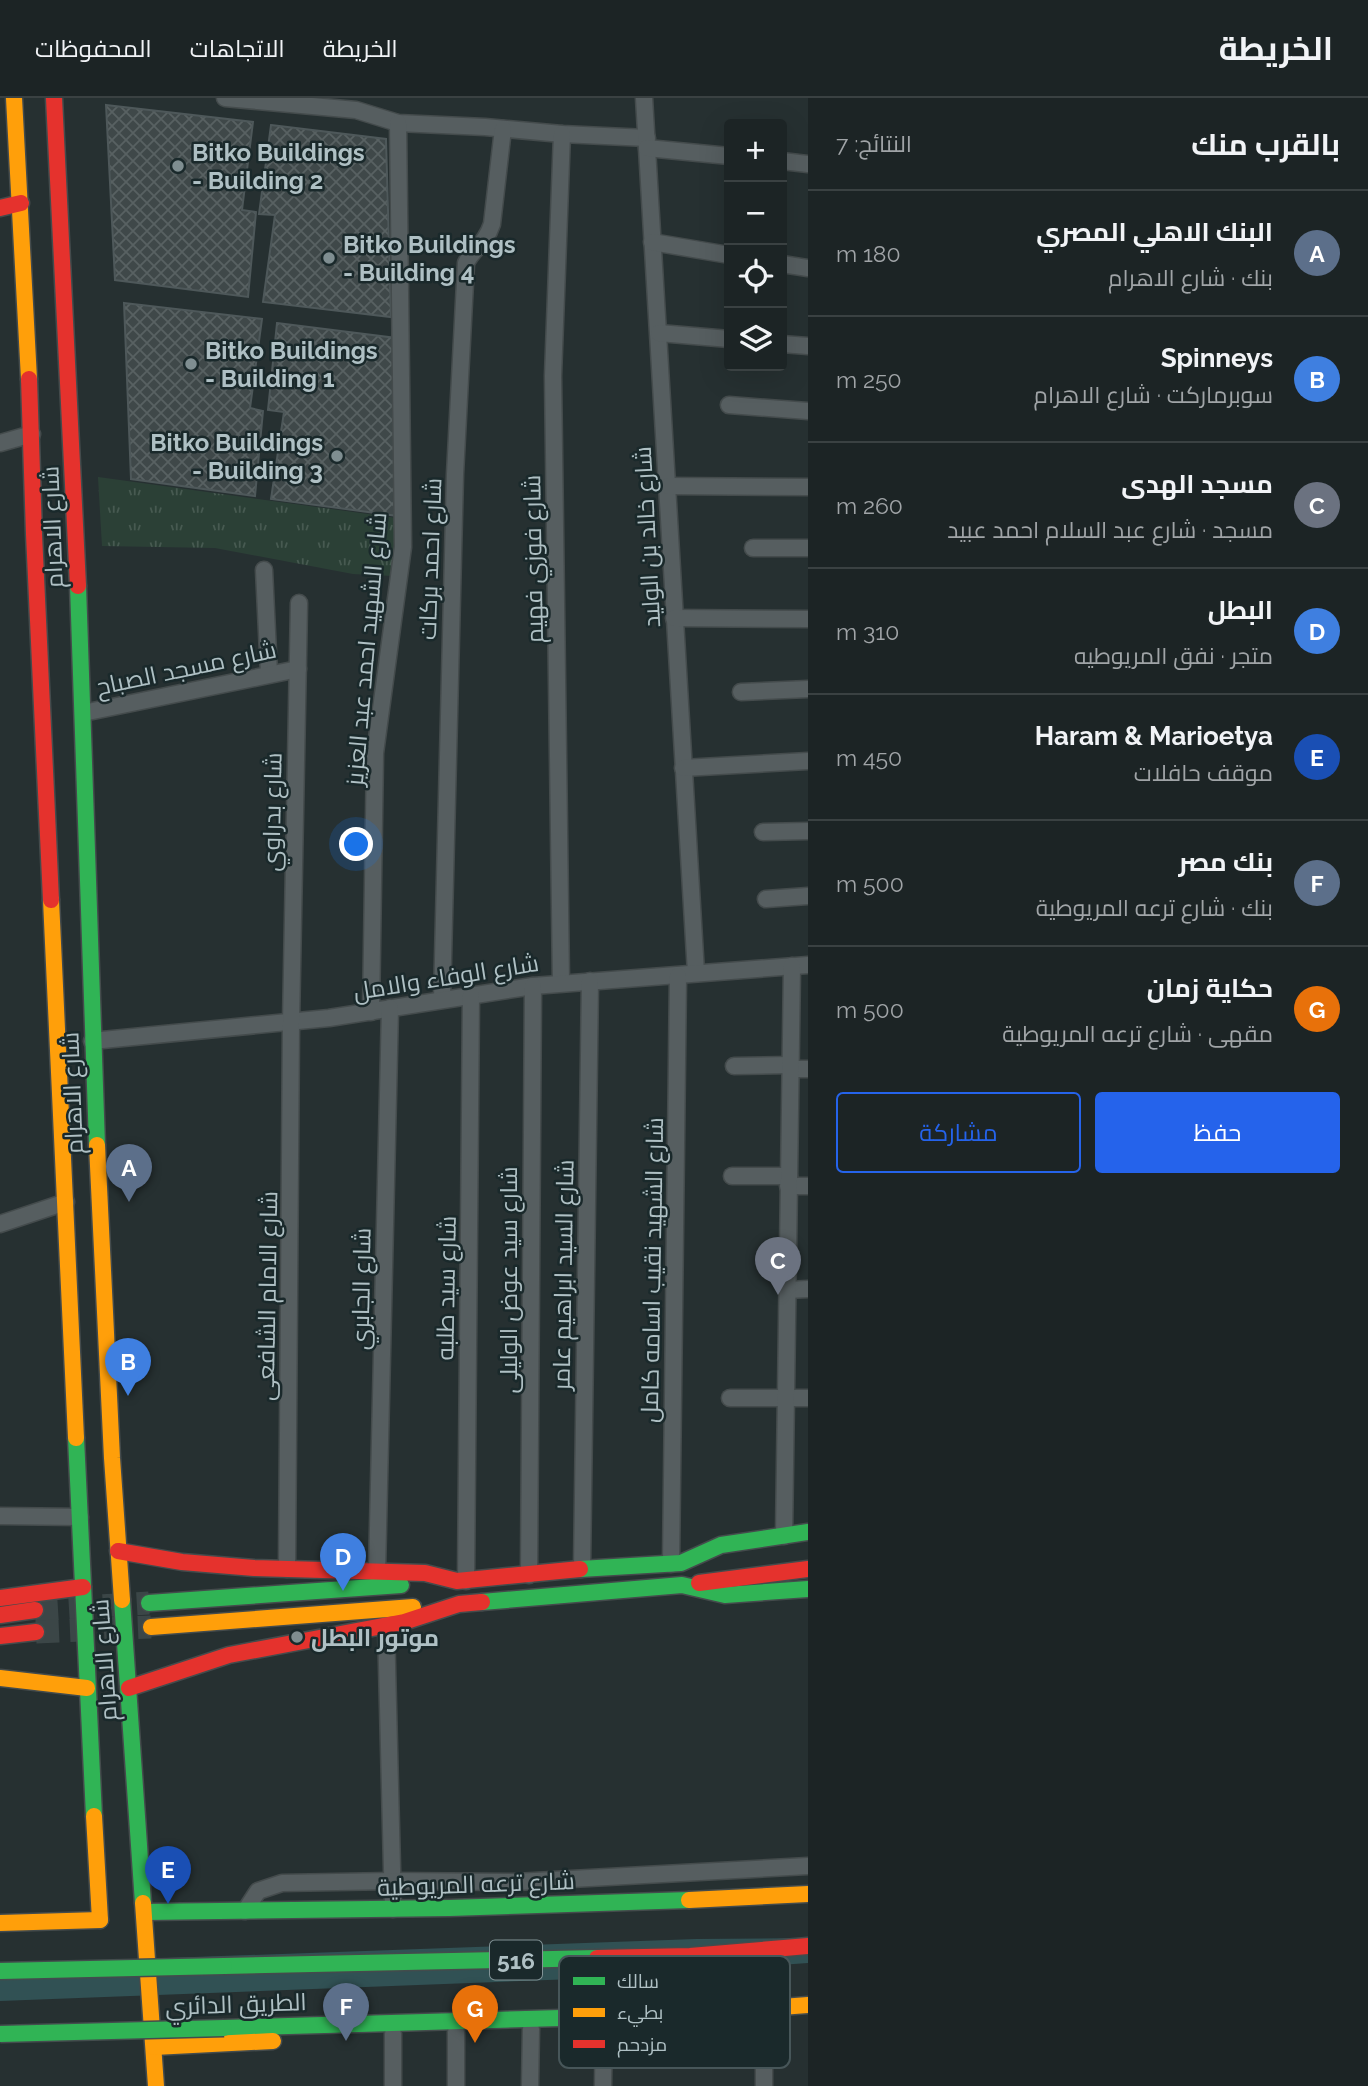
<!DOCTYPE html>
<html lang="ar">
<meta charset="utf-8">
<style>
:root{--surface:#1c2425;--page:#252c2d;--text:#f1f3f6;--muted:#a0a4a7;--line:#3a4142;--accent:#2563eb}
body{margin:0;font-family:Raleway,Cairo,sans-serif;background:var(--page);color:var(--text);direction:rtl}
.controls{position:absolute;right:21px;top:21px;display:grid;overflow:hidden;border-radius:7px;box-shadow:0 7px 28px #0002}
.controls button{width:63px;height:63px;display:grid;place-items:center;padding:0;border:0;border-bottom:2px solid var(--line);background:var(--surface);color:var(--text);font:35px sans-serif}
.you{position:absolute;left:357px;top:747px;width:24px;height:24px;margin:-18px;border:5px solid #fff;border-radius:50%;background:#1a73e8;box-shadow:0 0 0 10px #1a73e833}
.badge{display:grid;place-items:center;width:46px;height:46px;border-radius:50%;background:var(--accent);color:#fff;font-size:23px;font-weight:700}
.pin{position:absolute;translate:-50% -58px;filter:drop-shadow(0 2px 4px #0008)}
.pin::after{content:'';position:absolute;top:37px;width:24px;height:21px;background:inherit;clip-path:polygon(0 0,100% 0,50% 100%)}
.list{margin:0;padding:0;list-style:none}
h2{display:flex;justify-content:space-between;align-items:center;height:91px;margin:0;padding:0 28px;font-size:30px}
h2 small{font-size:23px;font-weight:400;color:var(--muted)}
.list li{display:grid;grid-template-columns:46px 1fr auto;gap:21px;align-items:center;box-sizing:border-box;height:126px;padding:0 28px;border-top:2px solid var(--line)}
.list b{display:block;font-size:26px;white-space:nowrap}
.list p{margin:0;font-size:23px;white-space:nowrap;color:var(--muted)}
.list em{font-size:23px;font-style:normal;color:var(--muted)}
.actions{display:flex;gap:14px;padding:21px 28px}
.actions a{flex:1;padding:16px 0;border:2px solid var(--accent);border-radius:7px;text-align:center;font-size:24px;color:var(--accent)}
.actions .main{background:var(--accent);color:#fff}
.icon{flex:none;width:38px;height:38px;fill:none;stroke:currentColor;stroke-width:2;stroke-linecap:round;stroke-linejoin:round}
.map{position:relative;flex:none;width:808px;height:1988px;overflow:hidden;direction:ltr}
header{display:flex;align-items:center;gap:42px;box-sizing:border-box;height:98px;padding:0 35px;background:var(--surface);border-bottom:2px solid var(--line)}
header strong{font-size:33px}
nav{display:flex;gap:38px;margin-inline-start:auto;font-size:24px}
main{display:flex}
aside{flex:1;background:var(--surface)}
.map>svg:first-child{display:block}
.grass{fill:url(#grass-tufts)}
.water{fill:#315154}
.building{fill:url(#building-cross-hatch);stroke:#4e585a;stroke-width:2}
.lines{fill:none;stroke-linecap:round;stroke-linejoin:round}
.secondary-tunnel{stroke:#3b4647;stroke-width:23;stroke-dasharray:23 11;stroke-linecap:butt}
.street-casing{stroke:#444b4c;stroke-width:19}
.fast-casing{stroke:#444b4c;stroke-width:19}
.slow-casing{stroke:#444b4c;stroke-width:19}
.jam-casing{stroke:#444b4c;stroke-width:19}
.street{stroke:#565e60;stroke-width:16}
.fast{stroke:#30b455;stroke-width:16}
.slow{stroke:#ff9f0a;stroke-width:16}
.jam{stroke:#e5322d;stroke-width:16}
.fast-bridge-casing{stroke:#434c4d;stroke-width:19;stroke-linecap:butt}
.fast-bridge{stroke:#30b455;stroke-width:16}
.poi-dot{fill:#7f8e91;stroke:#1a292b;stroke-width:2.5}
.labels{text-anchor:middle;dominant-baseline:central;stroke-width:5;stroke-linejoin:round;paint-order:stroke}
.shield{fill:#1a292b;stroke:#829396;stroke-width:2}
.shield-label{font-size:23px;font-weight:bold;fill:#afc0c4}
.poi-label{font-size:24px;font-weight:bold;fill:#afc0c4;stroke:#1a292b;text-anchor:start}
.street-label{font-size:24px;fill:#afc0c4;stroke:#1a292b}
.key{fill:#1a292b;stroke:#475659;stroke-width:2}
.key-label{font-size:19px;fill:#afc0c4}
</style>
<header>
<strong>الخريطة</strong>
<nav><a>الخريطة</a><a>الاتجاهات</a><a>المحفوظات</a></nav>
</header>
<main>
<aside>
<h2>بالقرب منك<small>النتائج: 7</small></h2>
<ul class="list">
<li><span class="badge" style="background:#5c6f8a">A</span><div><b>البنك الاهلي المصري</b><p>بنك · شارع الاهرام</p></div><em>180 m</em></li>
<li><span class="badge" style="background:#3f7fe0">B</span><div><b>Spinneys</b><p>سوبرماركت · شارع الاهرام</p></div><em>250 m</em></li>
<li><span class="badge" style="background:#6b7280">C</span><div><b>مسجد الهدى</b><p>مسجد · شارع عبد السلام احمد عبيد</p></div><em>260 m</em></li>
<li><span class="badge" style="background:#3f7fe0">D</span><div><b>البطل</b><p>متجر · نفق المريوطيه</p></div><em>310 m</em></li>
<li><span class="badge" style="background:#1a4fb4">E</span><div><b>Haram &amp; Marioetya</b><p>موقف حافلات</p></div><em>450 m</em></li>
<li><span class="badge" style="background:#5c6f8a">F</span><div><b>بنك مصر</b><p>بنك · شارع ترعه المريوطية</p></div><em>500 m</em></li>
<li><span class="badge" style="background:#e8710a">G</span><div><b>حكاية زمان</b><p>مقهى · شارع ترعه المريوطية</p></div><em>500 m</em></li>
</ul>
<div class="actions"><a class="main">حفظ</a><a>مشاركة</a></div>
</aside>
<div class="map">
<svg width="808" height="1988" viewBox="0 0 808 1988">
<defs>
<pattern id="grass-tufts" width="24" height="20" patternUnits="userSpaceOnUse" patternTransform="scale(1.75)"><rect width="24" height="20" fill="#2b4036"/><path d="M3 7l-1-3M5 7V3M7 7l1-3M15 17l-1-3M17 17v-4M19 17l1-3" fill="none" stroke="#475a51"/></pattern>
<pattern id="building-cross-hatch" width="8" height="8" patternUnits="userSpaceOnUse" patternTransform="scale(1.75)"><rect width="8" height="8" fill="#3f4849"/><path d="M0 0l8 8M0 8l8-8" fill="none" stroke="#586162"/></pattern>
</defs>
<rect width="100%" height="100%" fill="#263031"/>
<path class="grass" d="M98 379 397 420 393 478 353 476 215 450 102 448Z"/>
<path class="water" d="M808 1840V1865L574 1881 0 1903V1866L696 1841Z"/>
<g class="building">
<path d="M106 7 253 24 242 112 256 114 248 199 115 182Z"/>
<path d="M271 27 386 41 391 219 263 204 275 117 259 116Z"/>
<path d="M124 205 262 221 250 310 263 313 255 398 131 381Z"/>
<path d="M277 225 396 240 398 418 271 401 284 314 268 312Z"/>
</g>
<g class="lines">
<g class="secondary-tunnel">
<path d="M35 1512 149 1505"/>
<path d="M36 1534 151 1529"/>
</g>
<g class="street-casing">
<g id="street">
<path d="M225 0 356 12 398 25 485 29 562 36 647 40"/>
<path d="M644 0 696 875"/>
<path d="M647 50 729 58"/>
<path d="M782 63 808 66"/>
<path d="M652 144 729 157"/>
<path d="M782 166 808 170"/>
<path d="M659 235 729 241"/>
<path d="M782 246 808 248"/>
<path d="M729 307 808 313"/>
<path d="M0 345 32 336"/>
<path d="M668 388 808 389"/>
<path d="M753 450H808"/>
<path d="M264 472 269 576"/>
<path d="M674 520 808 521"/>
<path d="M741 594 808 591"/>
<path d="M83 615 298 571"/>
<path d="M683 670 808 663"/>
<path d="M763 734 808 733"/>
<path d="M766 801 808 798"/>
<path d="M561 885 553 278 562 36"/>
<path d="M442 901 455 376 466 165C474 149 485 147 492 126L503 31"/>
<path d="M371 914 375 655 403 449 398 25"/>
<path d="M92 943 329 920 533 888 808 867"/>
<path d="M734 968 790 967"/>
<path d="M790 971H808"/>
<path d="M732 1078H789"/>
<path d="M788 1088H808"/>
<path d="M0 1126 66 1104"/>
<path d="M787 1192 808 1191"/>
<path d="M730 1300H808"/>
<path d="M0 1418 80 1419"/>
<path d="M784 1438 792 868"/>
<path d="M671 1466 678 878"/>
<path d="M287 1471 291 925 299 505"/>
<path d="M582 1471 590 883"/>
<path d="M377 1473 390 910"/>
<path d="M529 1477 533 888"/>
<path d="M466 1483 471 897"/>
<path d="M386 1527 393 1811"/>
<path d="M245 1813 258 1793 282 1785 392 1783 516 1784 808 1768"/>
<path d="M764 1923V1988"/>
<path d="M456 1934V1988"/>
<path d="M393 1988V1936"/>
<path d="M530 1988 531 1931"/>
<path d="M603 1988 604 1927"/>
</g>
</g>
<g class="fast-casing">
<g id="fast">
<path d="M78 488 97 1047"/>
<path d="M76 1340 94 1718"/>
<path d="M580 1471 681 1465 721 1447 808 1434"/>
<path d="M122 1502 143 1805"/>
<path d="M482 1504 682 1487 725 1497 808 1491"/>
<path d="M149 1505 401 1487"/>
<path d="M145 1814 450 1810 689 1802"/>
<path d="M224 1868 597 1860"/>
<path d="M224 1930 596 1919"/>
</g>
</g>
<g class="slow-casing">
<g id="slow">
<path d="M14 0 29 281"/>
<path d="M51 802 76 1340"/>
<path d="M97 1047 112 1360 122 1502"/>
<path d="M151 1529 413 1509"/>
<path d="M0 1580 87 1590"/>
<path d="M94 1718 100 1822"/>
<path d="M689 1802 808 1796"/>
<path d="M143 1805 156 1988"/>
<path d="M0 1825 100 1822"/>
<path d="M596 1919 693 1916 808 1907"/>
<path d="M154 1949 273 1943"/>
</g>
</g>
<g class="jam-casing">
<g id="jam">
<path d="M54 0 78 488"/>
<path d="M0 110 21 105"/>
<path d="M29 281 34 436 51 802"/>
<path d="M118 1453 182 1464 254 1470 425 1475 457 1483 580 1471"/>
<path d="M699 1485 808 1471"/>
<path d="M0 1500 83 1489"/>
<path d="M0 1517 35 1512"/>
<path d="M0 1538 36 1534"/>
<path d="M129 1590 229 1557 404 1524 459 1506 482 1504"/>
<path d="M597 1860 690 1858 808 1848"/>
</g>
</g>
<use href="#street" class="street"/>
<use href="#fast" class="fast"/>
<use href="#slow" class="slow"/>
<use href="#jam" class="jam"/>
<g class="fast-bridge-casing">
<g id="fast-bridge">
<path d="M0 1873 224 1868"/>
<path d="M0 1936 224 1930"/>
</g>
</g>
<use href="#fast-bridge" class="fast-bridge"/>
</g>
<g class="poi-dot">
<circle cx="178" cy="68" r="7"/>
<circle cx="329" cy="160" r="7"/>
<circle cx="191" cy="266" r="7"/>
<circle cx="337" cy="358" r="7"/>
<circle cx="297" cy="1539" r="7"/>
</g>
<g class="labels">
<rect class="shield" x="490" y="1842.5" width="52" height="39" rx="5"/>
<g class="shield-label">
<text x="516" y="1862">516</text>
</g>
<g class="poi-label">
<text x="192" y="54">Bitko Buildings<tspan x="192" dy="28">- Building 2</tspan></text>
<text x="343" y="146">Bitko Buildings<tspan x="343" dy="28">- Building 4</tspan></text>
<text x="205" y="252">Bitko Buildings<tspan x="205" dy="28">- Building 1</tspan></text>
<text x="323" y="344" text-anchor="end">Bitko Buildings<tspan x="323" dy="28">- Building 3</tspan></text>
<text x="311" y="1539">موتور البطل</text>
</g>
<g class="street-label">
<text transform="translate(52 429) rotate(-92)">شارع الاهرام</text>
<text transform="translate(647 439) rotate(-93)">شارع خالد بن الوليد</text>
<text transform="translate(430 461) rotate(-88)">شارع احمد بركات</text>
<text transform="translate(533 461) rotate(-91)">شارع فوزي فهيم</text>
<text transform="translate(366 551) rotate(-85)">شارع الشهيد احمد عبد العزيز</text>
<text transform="translate(186 570) rotate(-12)">شارع مسجد الصباح</text>
<text transform="translate(272 714) rotate(-89)">شارع بدراوي</text>
<text transform="translate(446 879) rotate(-9)">شارع الوفاء والامل</text>
<text transform="translate(72 995) rotate(-92)">شارع الاهرام</text>
<text transform="translate(652 1172) rotate(-89)">شارع الشهيد نقيب اسامه كامل</text>
<text transform="translate(563 1177) rotate(-89)">شارع السيد ابراهيم عامر</text>
<text transform="translate(508 1182) rotate(-90)">شارع سيد عوض الوليلى</text>
<text transform="translate(446 1190) rotate(-89)">شارع سيد طلبه</text>
<text transform="translate(361 1191) rotate(-89)">شارع الجابري</text>
<text transform="translate(267 1198) rotate(-89)">شارع الامام الشافعى</text>
<text transform="translate(104 1562) rotate(-94)">شارع الاهرام</text>
<text transform="translate(476 1786) rotate(-2)">شارع ترعه المريوطية</text>
<text transform="translate(236 1906) rotate(-2)">الطريق الدائري</text>
</g>
</g>
<rect x="559" y="1858" width="231" height="112" rx="10" class="key"/>
<rect x="573" y="1879" width="32" height="8" fill="#30b455"/>
<rect x="573" y="1910" width="32" height="9" fill="#ff9f0a"/>
<rect x="573" y="1942" width="32" height="8" fill="#e5322d"/>
<g class="key-label">
<text x="617" y="1890">سالك</text>
<text x="617" y="1921">بطيء</text>
<text x="617" y="1953">مزدحم</text>
</g>
</svg>
<div class="controls">
<button>+</button>
<button>−</button>
<button><svg class="icon" aria-label="locate" viewBox="0 0 24 24"><circle cx="12" cy="12" r="6"/><path d="M12 2v4M12 18v4M2 12h4M18 12h4"/></svg></button>
<button><svg class="icon" aria-label="layers" viewBox="0 0 24 24"><path d="M12 4l9 5-9 5-9-5zM3 14l9 5 9-5"/></svg></button>
</div>
<div class="you"></div>
<div class="pin badge" style="left:129px;top:1104px;background:#5c6f8a">A</div>
<div class="pin badge" style="left:128px;top:1298px;background:#3f7fe0">B</div>
<div class="pin badge" style="left:778px;top:1197px;background:#6b7280">C</div>
<div class="pin badge" style="left:343px;top:1493px;background:#3f7fe0">D</div>
<div class="pin badge" style="left:168px;top:1806px;background:#1a4fb4">E</div>
<div class="pin badge" style="left:346px;top:1943px;background:#5c6f8a">F</div>
<div class="pin badge" style="left:475px;top:1945px;background:#e8710a">G</div>
</div>
</main>
